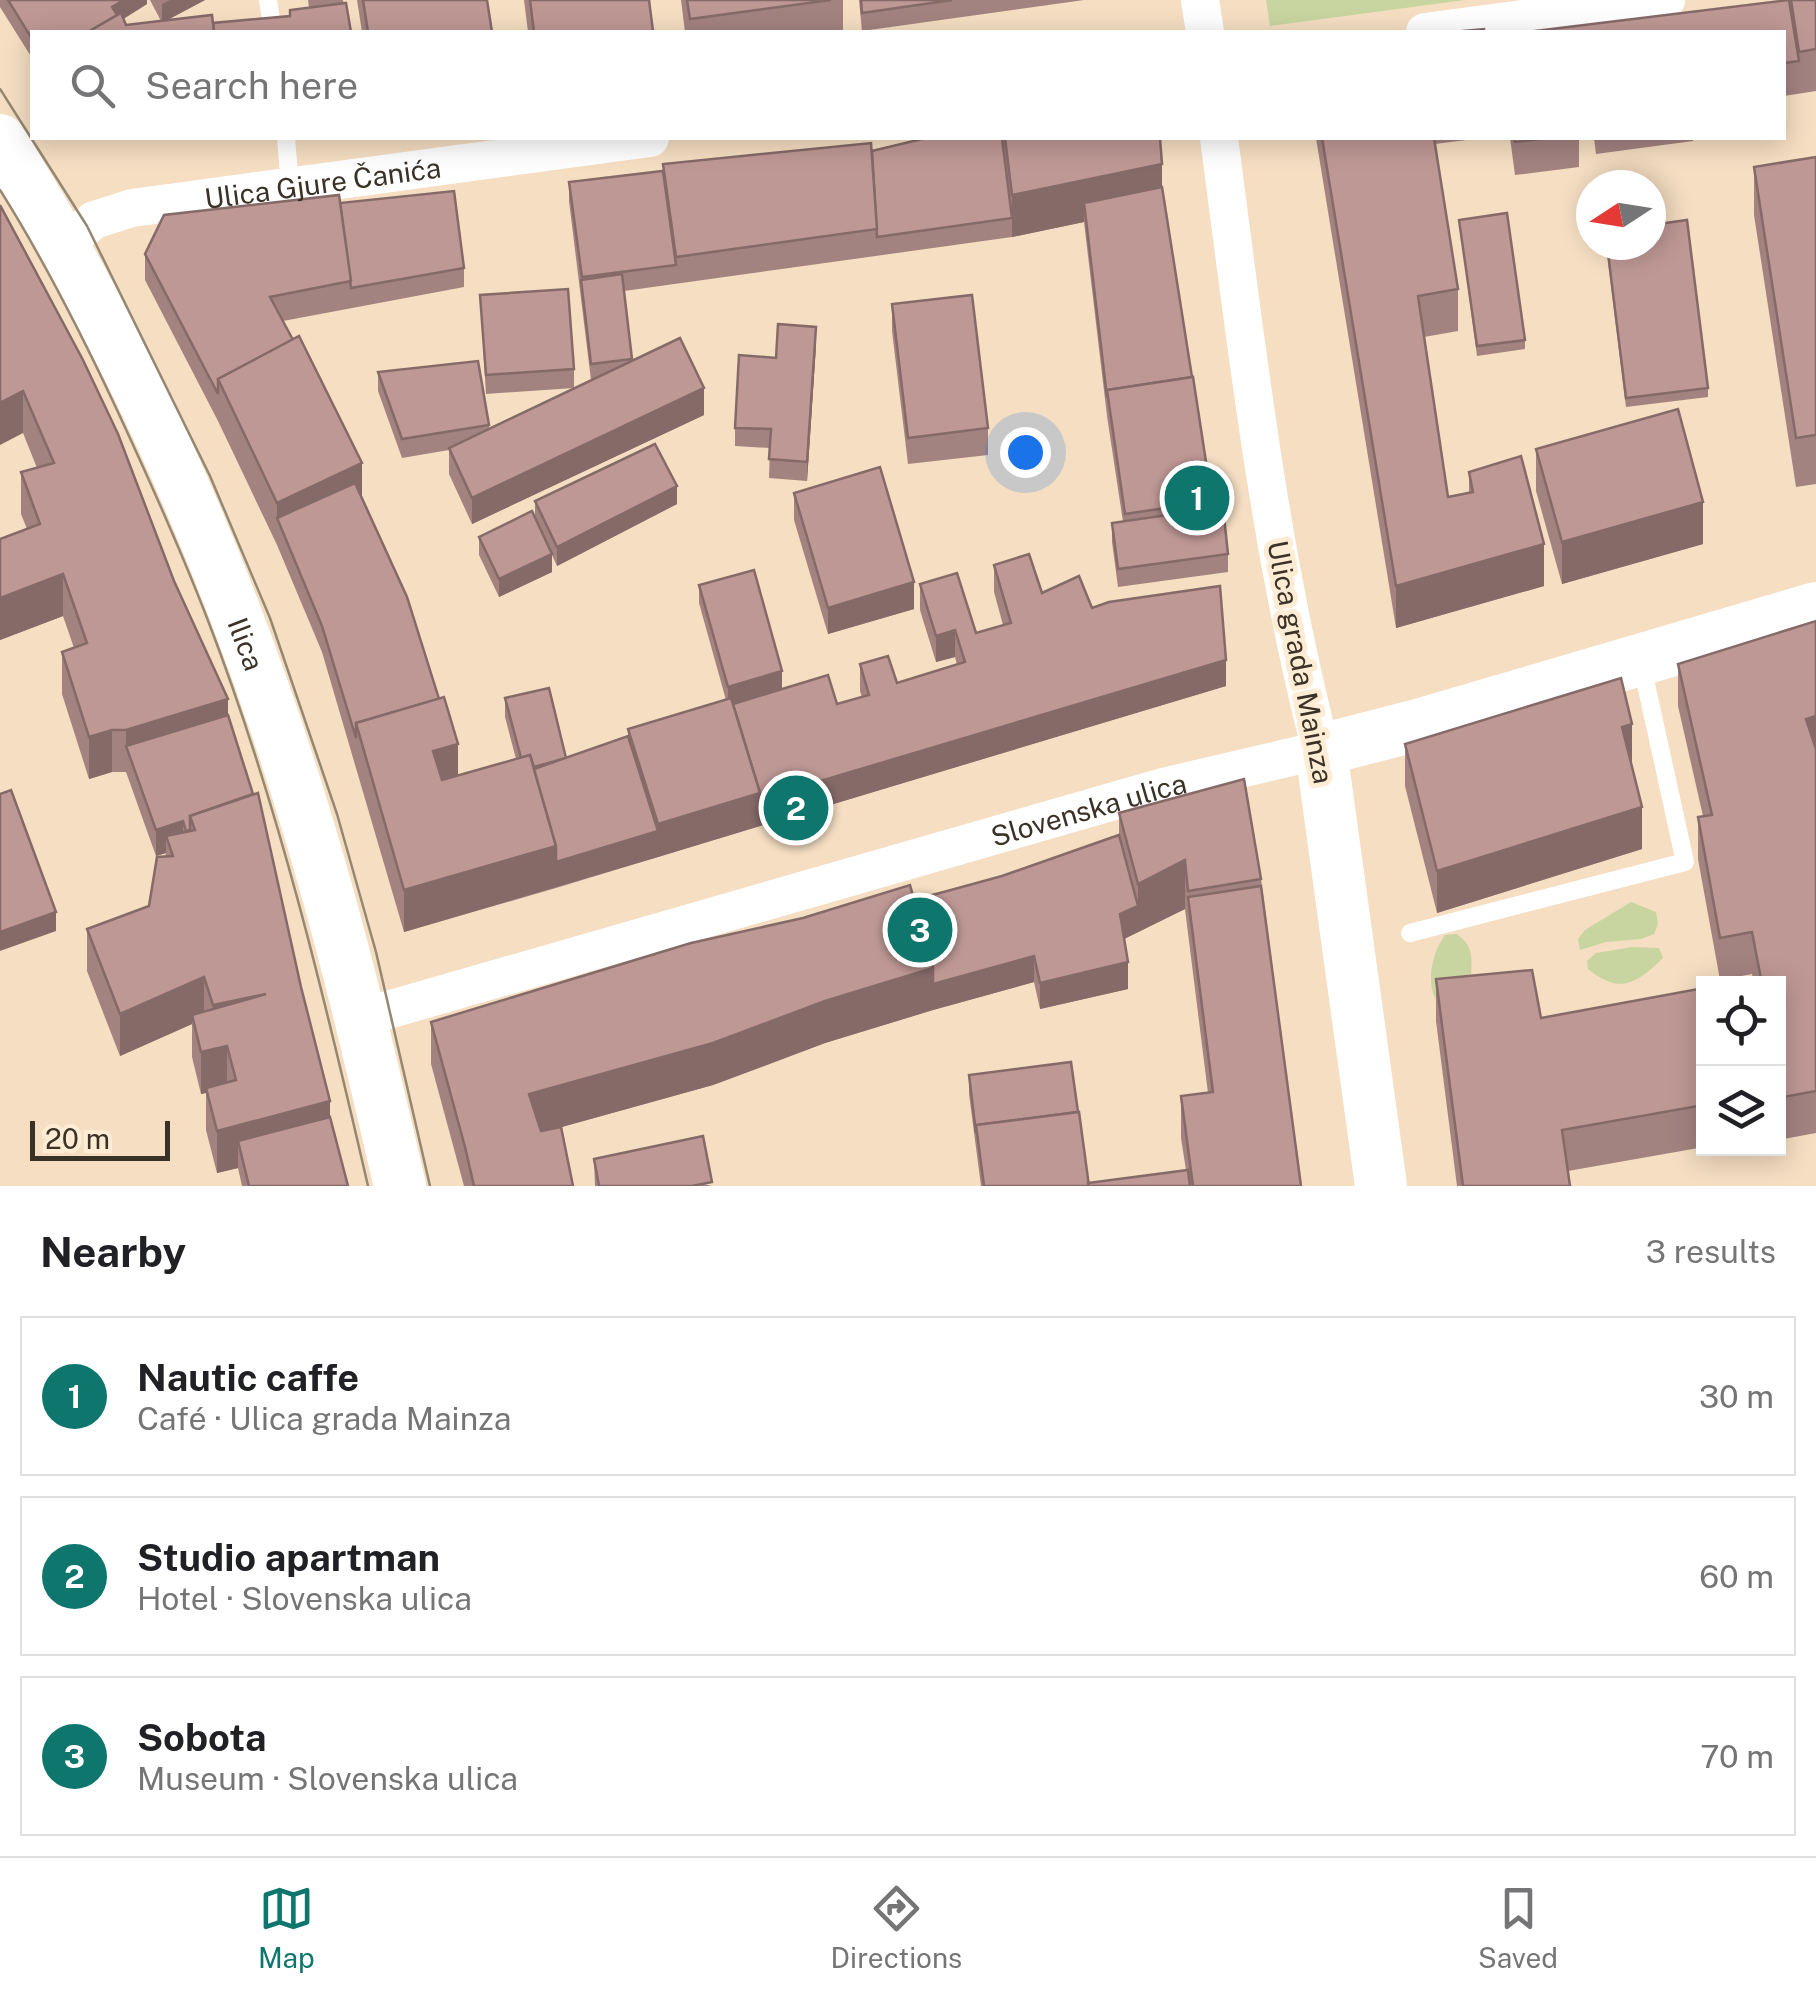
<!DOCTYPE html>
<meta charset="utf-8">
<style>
:root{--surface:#fff;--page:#f6f6f6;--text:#202124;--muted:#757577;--line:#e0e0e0;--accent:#0f766e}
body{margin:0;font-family:"Public Sans",sans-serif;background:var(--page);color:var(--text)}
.controls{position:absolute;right:30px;bottom:30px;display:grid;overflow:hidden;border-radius:0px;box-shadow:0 5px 25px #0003}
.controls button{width:90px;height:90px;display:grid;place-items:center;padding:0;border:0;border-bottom:2px solid var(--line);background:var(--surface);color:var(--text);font:50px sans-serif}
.compass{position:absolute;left:1576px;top:170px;width:90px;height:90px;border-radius:50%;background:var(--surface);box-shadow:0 5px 25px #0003;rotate:258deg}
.scale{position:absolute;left:30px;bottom:25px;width:140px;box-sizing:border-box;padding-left:10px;border:5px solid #3a3226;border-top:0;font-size:28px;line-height:35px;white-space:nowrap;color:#3a3226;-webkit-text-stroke:8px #ffecd5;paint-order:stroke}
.you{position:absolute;left:1025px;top:452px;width:35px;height:35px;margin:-25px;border:8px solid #fff;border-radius:50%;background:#1a73e8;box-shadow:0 0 0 15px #1a73e833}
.badge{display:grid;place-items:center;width:65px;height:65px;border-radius:50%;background:var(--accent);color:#fff;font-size:32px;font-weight:700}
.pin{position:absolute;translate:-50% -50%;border:5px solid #fff;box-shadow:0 2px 10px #0006}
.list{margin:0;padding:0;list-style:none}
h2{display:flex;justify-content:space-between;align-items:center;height:130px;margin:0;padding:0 40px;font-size:42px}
h2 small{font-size:32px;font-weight:400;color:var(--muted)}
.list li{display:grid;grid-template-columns:65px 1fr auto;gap:30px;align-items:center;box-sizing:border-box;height:160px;margin:0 20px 20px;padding:0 20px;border:2px solid var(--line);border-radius:0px}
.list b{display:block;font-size:38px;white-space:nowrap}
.list p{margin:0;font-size:32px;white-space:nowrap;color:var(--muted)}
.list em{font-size:32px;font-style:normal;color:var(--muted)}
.icon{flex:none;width:55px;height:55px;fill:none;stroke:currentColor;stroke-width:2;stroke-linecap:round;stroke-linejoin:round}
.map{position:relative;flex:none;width:1816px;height:1186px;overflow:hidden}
.search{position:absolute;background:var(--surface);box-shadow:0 5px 25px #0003;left:30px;right:30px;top:30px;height:110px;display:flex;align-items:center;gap:25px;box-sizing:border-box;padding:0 35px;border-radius:0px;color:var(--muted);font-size:38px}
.sheet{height:670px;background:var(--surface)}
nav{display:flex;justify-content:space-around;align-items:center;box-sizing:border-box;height:140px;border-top:2px solid var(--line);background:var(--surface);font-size:28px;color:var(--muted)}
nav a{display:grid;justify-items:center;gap:5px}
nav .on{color:var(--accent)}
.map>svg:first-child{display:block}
.green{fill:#c8d5a1}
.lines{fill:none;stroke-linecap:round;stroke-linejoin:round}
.lane{stroke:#fff;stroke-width:18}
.street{stroke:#fff;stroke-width:38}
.secondary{stroke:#fff;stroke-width:52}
.tram{stroke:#968773;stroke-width:2.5}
.wall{fill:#a38380}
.shaded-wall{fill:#856a68}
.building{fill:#be9895;stroke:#856a68;stroke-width:2.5}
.labels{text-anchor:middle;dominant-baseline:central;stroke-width:10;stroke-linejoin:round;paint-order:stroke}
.street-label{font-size:28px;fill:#3a3226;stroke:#ffecd5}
</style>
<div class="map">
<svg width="1816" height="1186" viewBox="0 0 1816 1186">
<rect width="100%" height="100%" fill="#f5dec2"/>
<g class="green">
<path d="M1266 0H1465L1270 26Z"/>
<path d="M1631 902 1656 912 1658 924 1654 934 1641 939 1606 942 1580 950 1578 939 1585 930Z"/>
<path d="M1456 934C1474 945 1472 959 1471 979L1441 1007C1424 988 1431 954 1445 935Z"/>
<path d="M1632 947 1659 948 1663 958C1636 984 1620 995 1588 969L1587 961 1596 953Z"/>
</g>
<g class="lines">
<g class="lane">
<path d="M268 0 273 32"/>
<path d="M286 138 290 186"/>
<path d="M1410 933 1685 862 1642 666"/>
</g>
<g class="street">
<path d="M1200 0 1205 32"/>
<path d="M1425 32 1666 0"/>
<path id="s1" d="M63 245 94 220 132 208 650 138"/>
<path id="s2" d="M360 1018 1163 787 1321 750C1269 550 1246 342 1219 138"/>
</g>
<g class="secondary">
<path id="s3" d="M0 140C131 348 232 578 304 813 342 936 371 1061 400 1186"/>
<path d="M1381 1186 1321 750 1418 725 1816 608"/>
</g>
<g class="tram">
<path d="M0 89 87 226 210 476 270 618 337 814 376 952 430 1186"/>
<path d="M0 190C44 260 82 335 117 410 149 479 180 548 207 618 278 802 324 995 368 1186"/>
</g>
</g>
<g class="wall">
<path d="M0 0H147V4L123 19 126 25 161 21 150 0H205L167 20 213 23 290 16 309 8 308 0H343L351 32H32V58L0 7Z"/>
<path d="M357 0H487L492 32H362Z"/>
<path d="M524 0H649L653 32H528Z"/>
<path d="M681 0H843V32H685Z"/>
<path d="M859 0H1084L862 31Z"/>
<path d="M1816 0V91L1784 96V32Z"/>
<path d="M926 138H1160L1162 187 1212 508 1228 554V572L1118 587 1112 542V523L1123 522 1107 416 1084 222 1012 237 624 291 632 361 704 415 472 524 449 474V450L402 458 378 391V372L489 425V428L591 380 569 201V182L663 171V164L872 150Z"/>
<path d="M1316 138H1482L1435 144 1458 289V331L1424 337 1448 497 1469 492V472L1544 586 1396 628Z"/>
<path d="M1510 138H1579V167L1515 175Z"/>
<path d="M1594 138H1693V141L1596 154Z"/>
<path d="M1816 157V484L1796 487 1754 215V167Z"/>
<path d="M340 203 464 268V287L283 321 362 499 458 776 516 759 505 717V698L566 758 628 736V729L726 700 699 603V585L782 689 837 704 862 697 860 691V664L897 683 957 665 955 657 936 662 920 610V584L976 633 1003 625 994 592V565L1042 593 1092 608 1226 686 760 826 556 888 404 932 322 652 277 545 218 421 145 280V254Z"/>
<path d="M0 205 174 581 228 715 348 1186H242L238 1168 217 1173 206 1130V1093L201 1094 192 1057V1024L120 1056 87 971V929L149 906 166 853 156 856 126 772H112L89 779 62 694V652L74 648 63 616 0 640V539L27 529 21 514V472L37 468 23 433Z"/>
<path d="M1459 220 1525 340V349L1477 356Z"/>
<path d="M1606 245H1651L1708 388V397L1626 407Z"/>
<path d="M480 295 574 369V388L486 394Z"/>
<path d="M892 304 988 428V455L908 464 892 331Z"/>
<path d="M816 345 807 481 769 478 770 448 735 446V428L776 358Z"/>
<path d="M1536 449 1703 544 1562 584 1536 491Z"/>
<path d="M794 493 914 609 828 634 794 520Z"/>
<path d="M535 501 677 504 557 566 552 555V572L499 597 479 555V537L535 518Z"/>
<path d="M1816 621V1133L1778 1140V984H1754L1752 974 1720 980 1698 859V817L1703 816 1678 706V664Z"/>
<path d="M1405 744 1632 766 1642 849 1437 913 1405 786Z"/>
<path d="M1119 813 1261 879 1301 1186H981L969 1094V1075L1088 1183 1186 1170 1181 1138V1096L1208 1093 1185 909 1124 939 1128 989 1040 1009 1034 982 933 1010 825 1043 713 1085 562 1127 573 1186H464L431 1064V1022L1002 876 1119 835Z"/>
<path d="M1436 979 1541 1018 1704 988V1147L1568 1171 1570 1186H1457L1436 1021Z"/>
<path d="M594 1159 712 1186H595Z"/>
</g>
<g class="shaded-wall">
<path d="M124 0H147V4L112 26V7Z"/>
<path d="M170 0H205L162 23V4Z"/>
<path d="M1162 164V206L1084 203V222L1012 237V195Z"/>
<path d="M816 327V345L807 481V462Z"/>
<path d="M704 388V415L472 524V498Z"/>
<path d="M23 391V433L0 445V403Z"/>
<path d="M362 463V506L277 518V545V503Z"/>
<path d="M677 486V504L557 566V547Z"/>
<path d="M1703 502V544L1562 584V542Z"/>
<path d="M1544 544V586L1396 628V586Z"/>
<path d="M552 554V572L499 597V579Z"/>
<path d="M63 574V616L0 640V598Z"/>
<path d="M914 582V609L828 634V608Z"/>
<path d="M955 630V657L936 662V636Z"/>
<path d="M1226 660V686L760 826V799Z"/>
<path d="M782 671V690L728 705V687Z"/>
<path d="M228 699V742L126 746V730Z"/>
<path d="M1816 716V758L1806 719Z"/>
<path d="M1632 724V766L1622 727Z"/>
<path d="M112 730V772L89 779V737Z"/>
<path d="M458 744V786L433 793V751Z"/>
<path d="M760 793V826L658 857V824Z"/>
<path d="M1642 807V849L1437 913V871Z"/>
<path d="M183 821V848L166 836V853L156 856V830Z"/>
<path d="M658 831V857L404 932V890L556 846Z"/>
<path d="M1185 860V909L1120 941V914L1138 906V884Z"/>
<path d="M56 912V931L0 951V932Z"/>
<path d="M1034 956V982L933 1010 825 1043 713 1085 529 1136V1094L933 968Z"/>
<path d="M1128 962V989L1040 1009V983Z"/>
<path d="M204 977V1019L192 1015V1024L120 1056V1014Z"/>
<path d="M266 994 213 1047V1005Z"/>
<path d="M227 1046V1088H206V1093L201 1094V1052Z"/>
<path d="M330 1101V1143L238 1141V1168L217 1173V1131Z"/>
</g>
<g class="building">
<path d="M8 0H124L112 7 117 15 88 32H32V39Z"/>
<path d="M363 0H487L492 32H368Z"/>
<path d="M530 0H649L653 31 641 32H534Z"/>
<path d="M687 0H831L690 19Z"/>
<path d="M861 0H952L862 13Z"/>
<path d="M1789 0 1799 61 1784 63V32H1527Z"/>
<path d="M1791 0H1816V49L1799 52Z"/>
<path d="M346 3 351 32H214L213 23 290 16V10Z"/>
<path d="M121 13 126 25 212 15 214 32H88Z"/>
<path d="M1484 29V32H1452Z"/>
<path d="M926 138H1002L1012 218 877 237 872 151Z"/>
<path d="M1005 138H1160L1162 164 1012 195Z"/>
<path d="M1322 138H1434L1458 289 1418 296 1448 497 1473 492 1469 472 1521 456 1544 544 1396 586Z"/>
<path d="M1514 138H1550L1515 142Z"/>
<path d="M871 143 877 229 676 257 663 164Z"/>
<path d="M1816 157V435L1796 438 1754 167Z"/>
<path d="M663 171 676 265 582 277 569 182Z"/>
<path d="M1162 187 1192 377 1107 390V397L1084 203Z"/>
<path d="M454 191 464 268 351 288 340 203Z"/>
<path d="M339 195 351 281 270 297 293 340 218 379V394L145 254 164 215Z"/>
<path d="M0 205 83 360 118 434 174 581 228 699 126 730H112L89 737 62 652 87 643 63 574 0 598V539L40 524 21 472 54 463 23 391 0 403Z"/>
<path d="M1507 213 1525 340 1477 346 1459 220Z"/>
<path d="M1687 220 1708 388 1626 398 1607 245H1651V225Z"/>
<path d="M622 274 632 359 591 364 581 280Z"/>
<path d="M568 289 574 369 486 375 480 295Z"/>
<path d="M972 295 988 428 908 438 892 304Z"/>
<path d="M778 324 816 327 807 462 769 459 771 429 735 428 739 355 776 358Z"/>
<path d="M299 336 362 463 277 503 218 379Z"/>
<path d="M680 338 704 388 472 498 449 448Z"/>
<path d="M478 361 489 425 402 439 378 372Z"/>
<path d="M1193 377 1212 501 1125 514 1107 390Z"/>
<path d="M1678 409 1703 502 1562 542 1536 449Z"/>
<path d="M655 444 677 486 557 547 535 501Z"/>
<path d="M880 467 914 582 828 608 794 493Z"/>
<path d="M355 483 407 597 439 699 356 723V738L322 626 277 518Z"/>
<path d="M1223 507 1228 554 1118 569 1112 523Z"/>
<path d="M532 511 552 554 499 579 479 537Z"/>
<path d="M1029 554 1042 593 1079 576 1092 608 1109 602 1220 586 1226 660 760 799V793L733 704 828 675 837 704 869 695 860 664 888 656 897 683 965 662 955 630 936 636 920 584 957 573 976 633 1011 623 994 565Z"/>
<path d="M754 570 782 671 728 687 699 585Z"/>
<path d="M1816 621V716L1806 719 1816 749V1091L1778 1098V984H1762L1752 932 1720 938 1698 817 1712 815 1678 664Z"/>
<path d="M1621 678 1632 724 1622 727 1642 807 1437 871 1405 744Z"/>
<path d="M549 688 566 758 534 767 530 755 521 758 505 698Z"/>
<path d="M444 697 458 744 433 751 442 780 530 755 556 846 404 890 356 723Z"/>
<path d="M731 698 760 793 658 824 628 729Z"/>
<path d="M228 715 253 794 190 816V830L186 831 183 821 156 830 126 746Z"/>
<path d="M628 736 658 831 556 862V846L534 769Z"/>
<path d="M1244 779 1261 879 1188 891 1185 860 1138 884 1119 813Z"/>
<path d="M11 790 56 912 0 932V794Z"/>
<path d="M258 793 301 987 330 1101 217 1131 206 1088 236 1080 227 1046 201 1052 192 1015 266 994 213 1005 204 977 120 1014 87 929 149 906 157 857 173 856 166 836 195 830 190 816Z"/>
<path d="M1119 835 1138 906 1120 914 1128 962 1040 983 1034 956 933 984V968L914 900 1002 876Z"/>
<path d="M910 885 933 968 825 1001 713 1043 529 1094 541 1131 561 1127 573 1186H474L465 1147 431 1022 691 943 803 918Z"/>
<path d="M1261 886 1301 1186H1193L1181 1096 1213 1092 1188 897Z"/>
<path d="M1532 970 1541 1018 1704 988V1105L1562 1130 1570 1186H1463L1436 979Z"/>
<path d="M1071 1062 1078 1112 976 1125V1133L969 1075Z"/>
<path d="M1079 1112 1089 1186H984L976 1125Z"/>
<path d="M330 1117 348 1186H249L238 1141Z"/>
<path d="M703 1136 712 1182 692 1186H599L594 1159Z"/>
<path d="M1188 1170 1190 1186H1089L1088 1183Z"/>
</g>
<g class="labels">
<g class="street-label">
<text stroke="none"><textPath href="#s1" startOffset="272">Ulica Gjure Čanića</textPath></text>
<text stroke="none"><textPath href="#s3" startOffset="562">Ilica</textPath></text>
<text transform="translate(1301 662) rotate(79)">Ulica grada Mainza</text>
<text stroke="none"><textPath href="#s2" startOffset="758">Slovenska ulica</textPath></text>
</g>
</g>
</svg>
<div class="controls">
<button><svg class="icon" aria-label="locate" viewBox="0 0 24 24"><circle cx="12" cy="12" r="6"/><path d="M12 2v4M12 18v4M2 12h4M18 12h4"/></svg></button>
<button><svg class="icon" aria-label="layers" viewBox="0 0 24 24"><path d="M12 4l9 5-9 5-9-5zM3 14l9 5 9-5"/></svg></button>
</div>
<svg class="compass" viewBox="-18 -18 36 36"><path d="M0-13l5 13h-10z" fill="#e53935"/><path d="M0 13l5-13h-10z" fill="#757577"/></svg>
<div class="scale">20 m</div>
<div class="you"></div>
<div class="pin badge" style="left:1197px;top:498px">1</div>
<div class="pin badge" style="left:796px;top:808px">2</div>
<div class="pin badge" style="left:920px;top:930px">3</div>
<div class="search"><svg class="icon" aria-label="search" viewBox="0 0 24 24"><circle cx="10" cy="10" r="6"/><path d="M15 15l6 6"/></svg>Search here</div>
</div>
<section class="sheet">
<h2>Nearby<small>3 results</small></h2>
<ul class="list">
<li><span class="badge">1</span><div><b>Nautic caffe</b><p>Café · Ulica grada Mainza</p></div><em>30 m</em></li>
<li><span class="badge">2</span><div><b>Studio apartman</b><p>Hotel · Slovenska ulica</p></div><em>60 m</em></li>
<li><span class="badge">3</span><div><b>Sobota</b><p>Museum · Slovenska ulica</p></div><em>70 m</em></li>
</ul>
</section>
<nav>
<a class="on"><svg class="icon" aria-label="map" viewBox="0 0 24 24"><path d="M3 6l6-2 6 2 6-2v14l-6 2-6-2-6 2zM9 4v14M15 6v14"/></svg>Map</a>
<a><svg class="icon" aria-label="directions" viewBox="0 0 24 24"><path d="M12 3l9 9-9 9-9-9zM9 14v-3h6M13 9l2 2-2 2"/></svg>Directions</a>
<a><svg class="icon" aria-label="saved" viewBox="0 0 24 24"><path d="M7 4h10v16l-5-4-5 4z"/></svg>Saved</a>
</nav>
